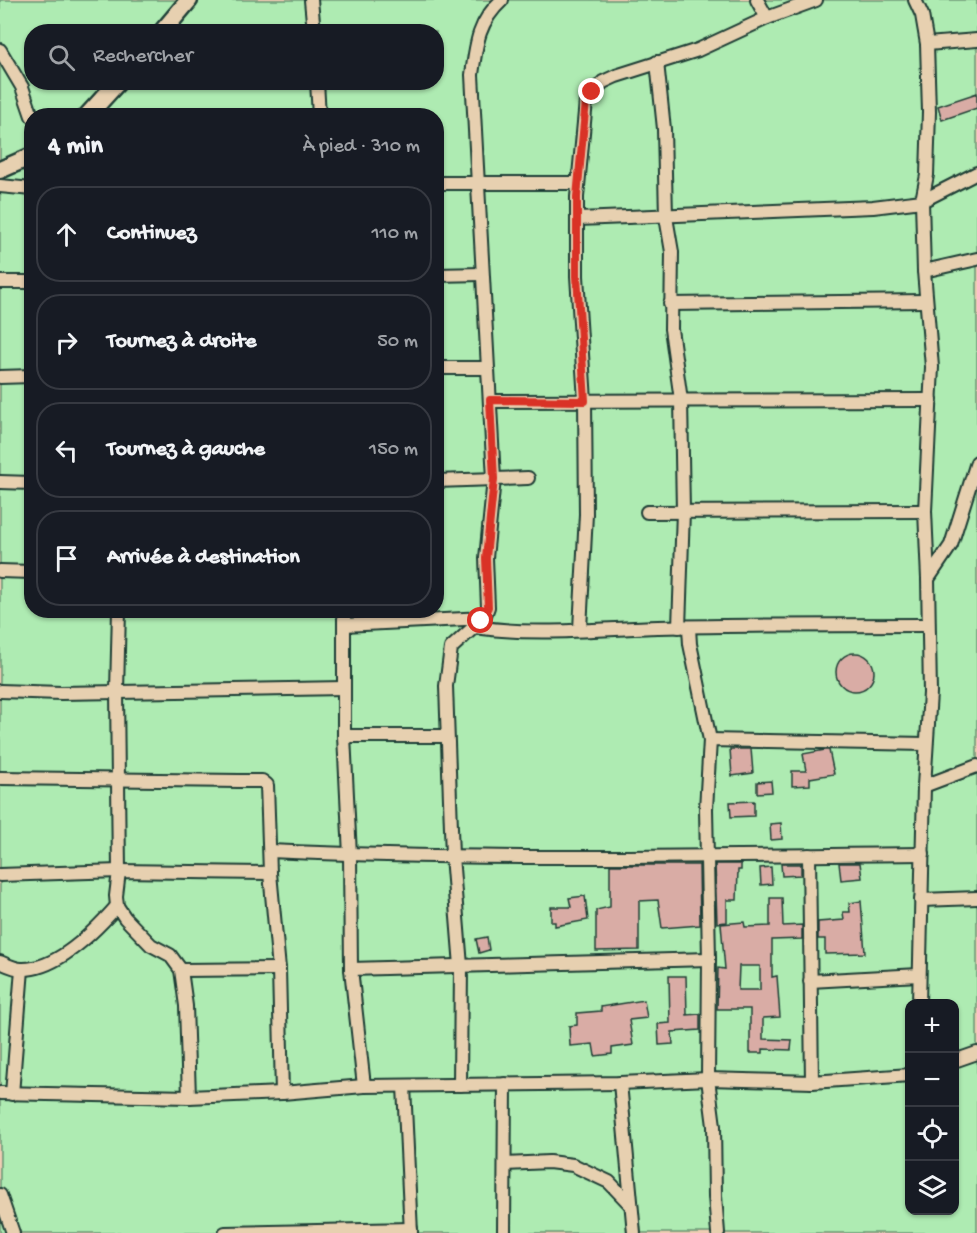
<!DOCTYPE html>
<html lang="fr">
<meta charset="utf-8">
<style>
:root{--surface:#171b24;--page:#242831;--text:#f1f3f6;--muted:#9ea1a6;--line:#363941}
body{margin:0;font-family:"Gochi Hand",sans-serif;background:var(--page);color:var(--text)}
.controls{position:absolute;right:18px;bottom:18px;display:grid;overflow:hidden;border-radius:12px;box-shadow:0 2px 4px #0004}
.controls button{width:54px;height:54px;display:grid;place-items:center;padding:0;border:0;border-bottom:2px solid var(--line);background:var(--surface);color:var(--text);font:30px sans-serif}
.stop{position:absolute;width:18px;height:18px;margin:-14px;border:4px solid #d93025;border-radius:50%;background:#fff}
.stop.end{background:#d93025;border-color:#fff;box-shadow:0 2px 6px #0008}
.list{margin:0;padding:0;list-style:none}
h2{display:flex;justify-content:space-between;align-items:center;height:78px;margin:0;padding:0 24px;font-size:26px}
h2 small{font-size:20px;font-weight:400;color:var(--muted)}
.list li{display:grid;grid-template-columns:39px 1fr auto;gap:18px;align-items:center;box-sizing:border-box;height:96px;margin:0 12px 12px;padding:0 12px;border:2px solid var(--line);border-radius:24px}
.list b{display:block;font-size:22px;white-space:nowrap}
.list em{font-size:20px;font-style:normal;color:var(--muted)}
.icon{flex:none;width:33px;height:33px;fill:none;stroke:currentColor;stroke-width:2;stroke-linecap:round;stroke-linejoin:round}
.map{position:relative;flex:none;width:977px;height:1233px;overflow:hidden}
.search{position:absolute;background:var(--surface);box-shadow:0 2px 4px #0004;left:24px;top:24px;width:420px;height:66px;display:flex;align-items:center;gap:15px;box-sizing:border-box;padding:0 21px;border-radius:24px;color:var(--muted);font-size:22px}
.panel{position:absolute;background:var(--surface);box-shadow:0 2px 4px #0004;left:24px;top:108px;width:420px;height:510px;border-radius:24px}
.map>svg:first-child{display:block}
.green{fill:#aeebb2;stroke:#669473;stroke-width:1.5;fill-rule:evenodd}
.building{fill:#d9aca5;stroke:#1f3d34;stroke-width:1.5;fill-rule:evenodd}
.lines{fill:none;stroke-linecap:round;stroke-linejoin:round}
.street-casing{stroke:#1f3d34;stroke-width:16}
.secondary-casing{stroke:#1f3d34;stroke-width:21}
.street{stroke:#e7d0b0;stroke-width:12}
.secondary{stroke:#e7d0b0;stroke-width:16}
.route{stroke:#d93025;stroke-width:8}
</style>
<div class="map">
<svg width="977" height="1233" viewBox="0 0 977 1233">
<rect width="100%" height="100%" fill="#eeccb3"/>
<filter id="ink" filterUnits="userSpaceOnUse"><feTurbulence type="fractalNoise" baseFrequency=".0167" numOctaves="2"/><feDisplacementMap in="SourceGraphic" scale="12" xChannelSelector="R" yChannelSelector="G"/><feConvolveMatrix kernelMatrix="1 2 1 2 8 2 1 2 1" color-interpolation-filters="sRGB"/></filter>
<g filter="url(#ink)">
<path class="green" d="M0 0H977V1233H0ZM32 32H436V82H32ZM32 116H436V610H32ZM910 1004H954V1210H910Z"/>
<g class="building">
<path d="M977 93V108L942 120 938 106Z"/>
<circle cx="855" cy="672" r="19"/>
<path d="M730 749H751L753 773 732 776Z"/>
<path d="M825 750H829L834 774 810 778V785L792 786V771H806L803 754Z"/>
<path d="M771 781 772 792 757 793V782Z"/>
<path d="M754 801V816L731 817 730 802Z"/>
<path d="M781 823 782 839 771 840 770 824Z"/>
<path d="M839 863H860L862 878 841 880Z"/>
<path d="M715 864H741V870H738L737 900H727V922L717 923Z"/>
<path d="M781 864H801V875L782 876Z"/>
<path d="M610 865H699L700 925 662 928 658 900 639 901V950L596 951V910L610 907Z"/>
<path d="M771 867 772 884 761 885 760 868Z"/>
<path d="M585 896 588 920 555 926V922H551V907H571L569 898Z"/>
<path d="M770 898H782L783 926 802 925V939L772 940V977L777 976 780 1017 763 1018V1039L792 1040 791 1050 763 1049V1053H750V1009H717L718 968 725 969 721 924 744 922 745 927 770 926ZM739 966H760V990H738Z"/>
<path d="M861 901 865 953 825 954V939H818V922L844 920 843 912H850L849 903Z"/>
<path d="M487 937 489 950 479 953 476 939Z"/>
<path d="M669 976H686L687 1015 700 1014V1030L672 1032 673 1044 659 1045 658 1024 670 1023Z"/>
<path d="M644 1000 647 1018 629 1020 633 1045 612 1048V1054L595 1056 593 1044 570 1046 569 1026 577 1025V1013L601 1011V1007Z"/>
</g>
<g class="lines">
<g class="street-casing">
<g id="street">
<path d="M311 0 314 32"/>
<path d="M757 0 767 18"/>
<path d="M915 0 922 15 927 44 929 112 927 175 922 201 924 271 932 367 925 511 928 579 930 693 924 786 919 1004"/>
<path d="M927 44 977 40"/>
<path d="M0 50 22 87 32 116"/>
<path d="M657 62 664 129 666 217 672 252 671 329 681 400 683 511 679 627"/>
<path d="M317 82 319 116"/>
<path d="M436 183H577"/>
<path d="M0 186 32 189"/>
<path d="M578 219 873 207 922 201 977 173"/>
<path d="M924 271 977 259"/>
<path d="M436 275 482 274"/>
<path d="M0 282H32"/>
<path d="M670 304 926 301"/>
<path d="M436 368H487"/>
<path d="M0 377 32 376"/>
<path d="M490 401 931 400"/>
<path d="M436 481 528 478"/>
<path d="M0 482 32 483"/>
<path d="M647 512 925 511"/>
<path d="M0 571 32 572"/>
<path d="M928 579 951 545 977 462"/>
<path d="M119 610 117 691 119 871 116 896 117 906 125 918 151 945 170 955 181 970 186 1006 189 1097"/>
<path d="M344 610V736L350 855 351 969 364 1086"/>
<path d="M344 625 484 618"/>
<path d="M475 627C535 636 598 629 658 627 748 625 838 625 928 625"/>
<path d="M689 628 690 644 710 740"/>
<path d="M580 629 586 514 585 401 577 276V197L586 101 603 82 616 76 698 50 767 18 816 0"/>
<path d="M0 691 61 693 344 688"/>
<path d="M344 736H447"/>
<path d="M0 778 239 781H262L267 785 270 873 279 969 282 1093"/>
<path d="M924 786 977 766"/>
<path d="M270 851C487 861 705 856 923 854"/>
<path d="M809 855 812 1082"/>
<path d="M0 875 119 871 270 873"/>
<path d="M921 900 977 898"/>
<path d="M0 962C7 965 15 969 22 969 57 970 96 930 117 906"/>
<path d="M351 969 709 959"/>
<path d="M181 970 279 969"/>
<path d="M810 981 919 975"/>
<path d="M954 1061 977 1053"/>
<path d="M620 1083 634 1233"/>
<path d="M460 1085 461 966 452 856 446 686 451 648 484 618 488 607 486 558 494 479 472 75C476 44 478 22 502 0"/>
<path d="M404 1086 411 1233"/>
<path d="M0 1093 189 1097 282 1093 364 1086 620 1083 708 1079 812 1082 910 1075"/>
<path d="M12 1094 22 969"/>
<path d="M505 1164 549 1162 573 1165 609 1182 630 1204"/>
<path d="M0 1195 13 1233"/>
<path d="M225 1233 411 1229"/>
<path d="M504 1233 505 1084"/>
<path d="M718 1233 715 1196 714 1126 708 1079 709 959 706 809 710 740 926 744"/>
</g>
</g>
<g class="secondary-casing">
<g id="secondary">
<path d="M162 32 189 0"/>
<path d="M87 116 118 82"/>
<path d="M0 170 32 156"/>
</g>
</g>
<use href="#street" class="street"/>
<use href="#secondary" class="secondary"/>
</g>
</g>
<g class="lines" filter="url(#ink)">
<path class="route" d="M481 621 484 618 488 607 486 558 494 479 490 400 585 401 577 276V197L586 101 592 92"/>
</g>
</svg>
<div class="controls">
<button>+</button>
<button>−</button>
<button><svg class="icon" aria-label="locate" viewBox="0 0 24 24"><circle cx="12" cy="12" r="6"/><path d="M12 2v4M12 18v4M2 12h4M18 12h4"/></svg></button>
<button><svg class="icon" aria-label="layers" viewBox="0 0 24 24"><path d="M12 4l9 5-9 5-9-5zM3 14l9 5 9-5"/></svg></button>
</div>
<div class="stop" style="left:481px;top:621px"></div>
<div class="stop end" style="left:592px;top:92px"></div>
<div class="search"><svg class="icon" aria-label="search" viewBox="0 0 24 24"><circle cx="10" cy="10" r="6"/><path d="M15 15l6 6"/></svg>Rechercher</div>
<section class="panel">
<h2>4 min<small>À pied · 310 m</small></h2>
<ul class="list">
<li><svg class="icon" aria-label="ahead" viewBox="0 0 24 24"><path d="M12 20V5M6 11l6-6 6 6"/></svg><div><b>Continuez</b></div><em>110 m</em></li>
<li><svg class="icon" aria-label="right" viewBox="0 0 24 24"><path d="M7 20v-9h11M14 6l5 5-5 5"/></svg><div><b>Tournez à droite</b></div><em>50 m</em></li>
<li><svg class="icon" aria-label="left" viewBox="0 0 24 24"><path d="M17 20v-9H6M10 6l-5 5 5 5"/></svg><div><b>Tournez à gauche</b></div><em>150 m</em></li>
<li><svg class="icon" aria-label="arrive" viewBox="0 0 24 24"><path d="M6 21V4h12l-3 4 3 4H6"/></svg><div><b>Arrivée à destination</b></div></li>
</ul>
</section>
</div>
